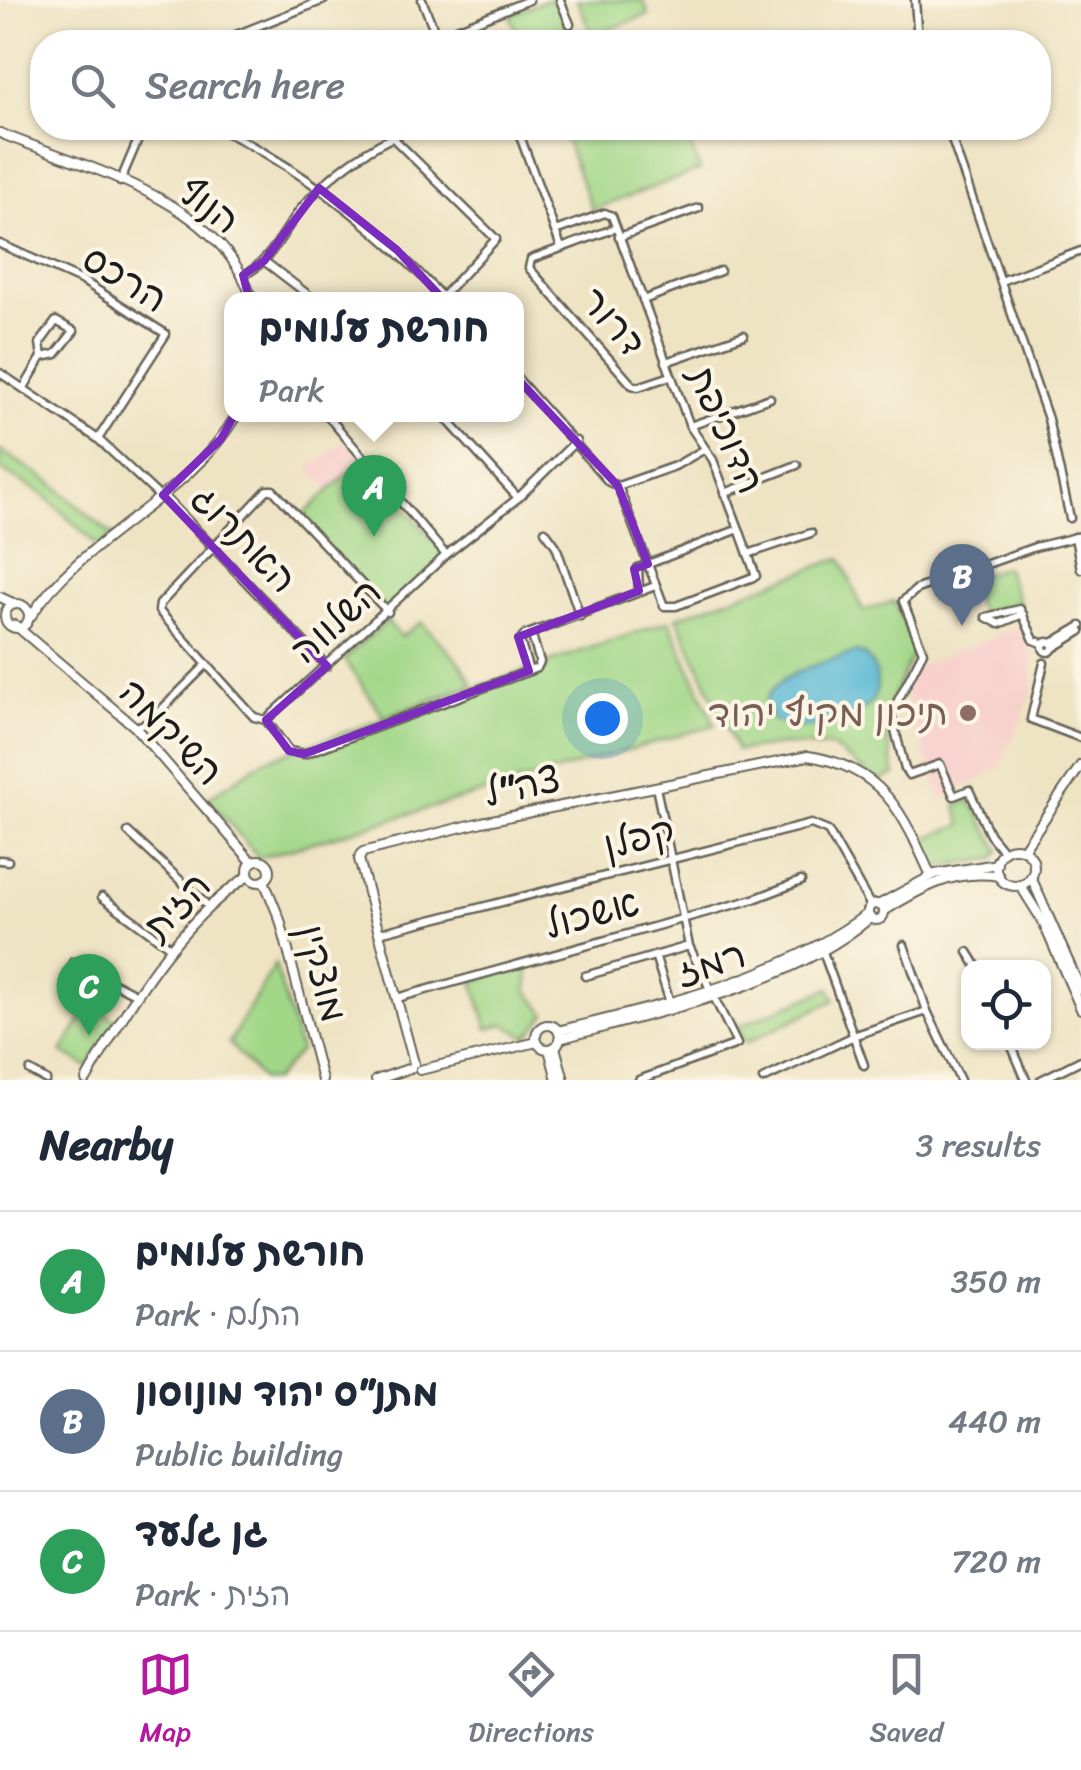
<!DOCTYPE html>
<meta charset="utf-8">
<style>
:root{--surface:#fff;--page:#f2f2f3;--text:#1f2937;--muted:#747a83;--line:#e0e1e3;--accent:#b5179e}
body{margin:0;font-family:Sriracha,"Playpen Sans Hebrew",sans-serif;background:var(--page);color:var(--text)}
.controls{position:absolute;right:30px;bottom:30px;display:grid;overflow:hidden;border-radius:20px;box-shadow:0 2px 8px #0004}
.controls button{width:90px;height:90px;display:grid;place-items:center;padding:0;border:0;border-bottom:2px solid var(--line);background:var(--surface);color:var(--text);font:50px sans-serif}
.you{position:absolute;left:602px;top:718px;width:35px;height:35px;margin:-25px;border:8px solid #fff;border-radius:50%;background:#1a73e8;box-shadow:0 0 0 15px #1a73e833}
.badge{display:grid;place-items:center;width:65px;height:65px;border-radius:50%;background:var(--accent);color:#fff;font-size:32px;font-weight:700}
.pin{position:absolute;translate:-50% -82px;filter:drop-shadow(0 2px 5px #0008)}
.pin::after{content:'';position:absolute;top:52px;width:35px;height:30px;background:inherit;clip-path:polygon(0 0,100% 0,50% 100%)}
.popup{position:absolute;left:224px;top:292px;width:300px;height:130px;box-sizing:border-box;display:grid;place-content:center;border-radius:20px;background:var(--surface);filter:drop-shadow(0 2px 8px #0005);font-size:32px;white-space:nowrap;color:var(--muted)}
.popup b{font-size:38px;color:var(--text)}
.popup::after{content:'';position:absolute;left:50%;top:100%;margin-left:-20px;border:20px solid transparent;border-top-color:var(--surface)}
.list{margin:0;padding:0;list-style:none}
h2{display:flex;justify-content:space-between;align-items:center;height:130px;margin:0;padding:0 40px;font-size:42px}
h2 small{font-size:32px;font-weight:400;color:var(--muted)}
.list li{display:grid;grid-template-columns:65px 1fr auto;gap:30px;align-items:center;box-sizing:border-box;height:140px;padding:0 40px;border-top:2px solid var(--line)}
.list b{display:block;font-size:38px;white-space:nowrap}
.list p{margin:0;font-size:32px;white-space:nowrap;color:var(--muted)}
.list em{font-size:32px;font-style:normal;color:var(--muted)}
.icon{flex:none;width:55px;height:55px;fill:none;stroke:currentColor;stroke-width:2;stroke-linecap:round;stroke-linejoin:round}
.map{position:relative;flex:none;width:1081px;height:1080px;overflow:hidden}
.search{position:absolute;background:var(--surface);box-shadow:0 2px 8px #0004;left:30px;right:30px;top:30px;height:110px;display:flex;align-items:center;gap:25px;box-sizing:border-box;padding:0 35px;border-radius:40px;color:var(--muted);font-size:38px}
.sheet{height:550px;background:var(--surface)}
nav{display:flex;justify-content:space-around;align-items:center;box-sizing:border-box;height:140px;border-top:2px solid var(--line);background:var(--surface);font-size:28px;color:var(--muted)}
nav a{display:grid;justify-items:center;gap:5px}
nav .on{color:var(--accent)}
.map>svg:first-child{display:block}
.built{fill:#f7d0cc}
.green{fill:#a2d788;stroke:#5f7a52;stroke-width:2.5}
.water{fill:#55b7d4;stroke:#386a78;stroke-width:2.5}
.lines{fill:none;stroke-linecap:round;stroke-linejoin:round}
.minor-casing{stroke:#666256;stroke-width:11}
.tertiary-casing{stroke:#666256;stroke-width:12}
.minor{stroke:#fff;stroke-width:6}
.tertiary{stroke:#fff;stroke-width:8}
.marked{fill:none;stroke:#7b2cbf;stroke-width:8;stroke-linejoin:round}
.education-dot{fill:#8d6e63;stroke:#fcf5e5;stroke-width:4}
.labels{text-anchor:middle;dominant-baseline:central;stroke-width:8;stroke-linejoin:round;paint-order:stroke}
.street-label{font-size:38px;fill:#1c1c1c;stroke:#fcf5e5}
.education-label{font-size:38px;fill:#785e54;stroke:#fcf5e5;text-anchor:end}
</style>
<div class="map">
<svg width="1081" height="1080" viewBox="0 0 1081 1080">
<rect width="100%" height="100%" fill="#fcf5e5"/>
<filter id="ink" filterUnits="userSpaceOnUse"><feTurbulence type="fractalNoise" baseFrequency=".01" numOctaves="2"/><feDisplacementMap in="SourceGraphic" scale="20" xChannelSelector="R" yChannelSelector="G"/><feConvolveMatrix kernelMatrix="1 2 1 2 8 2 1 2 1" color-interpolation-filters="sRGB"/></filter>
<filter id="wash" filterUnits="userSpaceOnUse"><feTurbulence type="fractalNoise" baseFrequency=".0048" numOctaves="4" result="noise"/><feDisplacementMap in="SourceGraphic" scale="40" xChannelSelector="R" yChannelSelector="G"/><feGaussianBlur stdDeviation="2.25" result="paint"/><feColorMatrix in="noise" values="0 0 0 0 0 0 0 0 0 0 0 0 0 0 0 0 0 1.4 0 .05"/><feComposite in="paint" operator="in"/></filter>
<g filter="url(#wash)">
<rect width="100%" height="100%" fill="#eee3c3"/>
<g class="built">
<path d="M345 440 363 459 329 491 308 469Z"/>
<path d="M1023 625 1032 658 1033 692 1000 768 940 800 899 674Z"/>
</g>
<g class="green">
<path d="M545 0H555L566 26 521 42 510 15Z"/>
<path d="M577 0H643L649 15 592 35Z"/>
<path d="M561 128H684L700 170 592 210Z"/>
<path d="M0 450 52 483 113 536 99 547 44 495 0 469Z"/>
<path d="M363 459 446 555 388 612 299 519Z"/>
<path d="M841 558 863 611 894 601 915 649 883 718 895 775 878 781 832 747 783 745 737 751 677 617Z"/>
<path d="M1005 567 1019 602 980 614 969 579Z"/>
<path d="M387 621 401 637 421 622 460 663 473 684 384 717 344 659Z"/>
<path d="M669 621 715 725 259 858 208 798 265 760Z"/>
<path d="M970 800 1000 851 994 859 932 867 920 840 962 825 956 805Z"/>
<path d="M275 964 300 1051 274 1080H262L229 1043Z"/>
<path d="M530 964 527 990 546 1014 527 1037 503 1024 488 1029 473 981Z"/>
<path d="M830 988 835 1000 746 1043 737 1027Z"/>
<path d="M90 1005 116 1020 88 1067 62 1052Z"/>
</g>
<path class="water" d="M857 652C868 655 873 663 876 675 887 723 803 738 773 720L765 703C775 672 828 661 857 652Z"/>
</g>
<g filter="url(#ink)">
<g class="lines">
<g class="minor-casing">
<g id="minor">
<path d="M422 0 439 42"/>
<path d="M560 0 570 24"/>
<path d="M915 0 918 42"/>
<path d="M218 42 324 0"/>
<path d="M424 42 529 0"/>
<path d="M218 128C304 170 380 230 445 300"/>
<path d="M517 128 561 247"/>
<path d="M948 128 1048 419 1070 518"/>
<path d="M392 137 496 239 440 299"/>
<path d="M120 182 143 128"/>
<path d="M616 228 531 259 529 268 632 385 638 387 671 376"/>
<path d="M555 231 605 213 612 216 690 426 713 460 739 529 638 568 639 591"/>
<path d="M619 237 699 208"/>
<path d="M0 244 83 281 166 334 98 439"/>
<path d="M264 261 315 300"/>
<path d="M243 275C271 263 285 227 304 205 334 170 372 145 413 128"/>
<path d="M1001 281 1081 251"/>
<path d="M643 300 720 271"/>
<path d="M666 362 744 335"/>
<path d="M0 373 98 439 160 497"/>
<path d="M516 377 609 482 618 486 664 606H676L756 576 739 529"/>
<path d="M25 386 42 357 56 354 74 331 56 321 40 343 42 357"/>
<path d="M326 414 446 555"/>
<path d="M442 414 518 498"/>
<path d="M690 426 770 398"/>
<path d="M618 486 675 466 705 449"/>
<path d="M725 493 797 465"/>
<path d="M163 495 327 666"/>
<path d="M545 531 556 546 580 616"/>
<path d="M1075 537 1081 569"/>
<path d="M748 554 811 533"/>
<path d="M1023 614 999 624 986 617 1020 609 1034 640 1044 644"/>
<circle cx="1048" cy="647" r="5"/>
<path d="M1052 643 1081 626"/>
<path d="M1055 647 1081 631"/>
<path d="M1044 663 1031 719 1081 738"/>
<path d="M529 671 520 641 525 635 655 586"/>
<path d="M266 720 254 717 159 611 160 604 267 490H273L388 612"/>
<path d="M266 720 446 555 518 498 576 441"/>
<path d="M266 720 289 751 304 754 537 668 540 662 531 633"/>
<path d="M135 727 148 723 207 664"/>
<path d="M128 832 208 906"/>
<path d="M1004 852 990 835 969 790 954 796 940 764 909 775 905 769 891 714 923 652 903 601 917 589 1035 547 1081 536"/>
<path d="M0 860 8 861"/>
<path d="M102 897 170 947"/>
<path d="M379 933 811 824 828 831 871 906"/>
<path d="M904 945 927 1011 960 1080"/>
<path d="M823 952 864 1065"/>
<path d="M968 952 978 968"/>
<path d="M655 955 671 1006"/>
<path d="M73 962 137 995"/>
<path d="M585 976 689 946"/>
<path d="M397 998 754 899 801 881"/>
<path d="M1010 1042 1026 1080"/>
<path d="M30 1071 46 1080"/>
<path d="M763 1079 856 1035 927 1011"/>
<path d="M639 1080 737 1044 689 946 656 787"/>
<path d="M1041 1080 1081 1060"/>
</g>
</g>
<g class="tertiary-casing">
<g id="tertiary">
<path d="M0 133C87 169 221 198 252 300"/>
<path d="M0 597 15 604"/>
<circle cx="17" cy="616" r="12"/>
<path d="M31 616C84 535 188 499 237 414"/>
<path d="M15 625 135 727 252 862"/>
<circle cx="1015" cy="867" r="19"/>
<path d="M1023 850 1081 765"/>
<circle cx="259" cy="871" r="11"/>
<path d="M1031 877 1081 990"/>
<path d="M264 881 280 920 322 1080"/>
<path d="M1020 885 1042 920 1081 1009"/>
<circle cx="876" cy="912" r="8"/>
<path d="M878 905 935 874 997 864"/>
<path d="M884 911C921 888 954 869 999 876"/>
<circle cx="548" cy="1037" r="12"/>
<path d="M558 1031C663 1005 779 979 867 914"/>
<path d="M559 1039C658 1012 792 985 870 918"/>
<path d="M555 1047 564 1080"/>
<path d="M549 1049 557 1080"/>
<path d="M414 1063 359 859 363 852 482 822 808 756C883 767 903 813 931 876"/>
<path d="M420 1070 537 1042"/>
<path d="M86 1080C130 1004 174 926 248 876"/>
<path d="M376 1080 411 1068"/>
</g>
</g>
<use href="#minor" class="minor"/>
<use href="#tertiary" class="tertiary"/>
</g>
</g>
<path class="marked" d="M319 188 397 250 618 486 648 564 634 569 639 591 518 637 529 671 304 754 289 751 266 720 327 666 163 495 221 439 246 394 259 338 243 275 264 261Z"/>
<circle class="education-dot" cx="968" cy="713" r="10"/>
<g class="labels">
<g class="street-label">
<text transform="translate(209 206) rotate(37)">הנוף</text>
<text transform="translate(125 279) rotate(32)">הרכס</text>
<text transform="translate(613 322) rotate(49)">דרור</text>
<text transform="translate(726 430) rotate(66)">הדוכיפת</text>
<text transform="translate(244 539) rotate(46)">האתרוג</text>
<text transform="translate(336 621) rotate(-42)">השלווה</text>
<text transform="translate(171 732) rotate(46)">השיקמה</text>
<text transform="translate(522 786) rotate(-12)">צה"ל</text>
<text transform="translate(639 838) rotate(-14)">קפלן</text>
<text transform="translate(177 906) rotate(-46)">הזית</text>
<text transform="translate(592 914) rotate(-15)">אשכול</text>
<text transform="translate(711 964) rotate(-18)">רמז</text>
<text transform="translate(322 973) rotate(75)">מוצקין</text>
</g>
<g class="education-label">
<text x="948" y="713">תיכון מקיף יהוד</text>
</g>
</g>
</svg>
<div class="controls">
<button><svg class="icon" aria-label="locate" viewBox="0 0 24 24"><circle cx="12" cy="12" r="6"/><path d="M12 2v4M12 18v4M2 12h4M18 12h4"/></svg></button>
</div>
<div class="you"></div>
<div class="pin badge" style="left:374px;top:537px;background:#2e9e5b">A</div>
<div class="popup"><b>חורשת עלומים</b>Park</div>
<div class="pin badge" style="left:962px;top:626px;background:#5c6f8a">B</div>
<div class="pin badge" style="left:89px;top:1036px;background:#2e9e5b">C</div>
<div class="search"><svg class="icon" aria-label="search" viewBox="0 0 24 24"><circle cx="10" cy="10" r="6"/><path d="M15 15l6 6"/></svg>Search here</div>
</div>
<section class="sheet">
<h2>Nearby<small>3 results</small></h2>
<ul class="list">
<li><span class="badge" style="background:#2e9e5b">A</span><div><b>חורשת עלומים</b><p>Park · התלם</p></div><em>350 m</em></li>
<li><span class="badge" style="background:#5c6f8a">B</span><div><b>מתנ&quot;ס יהוד מונוסון</b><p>Public building</p></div><em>440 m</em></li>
<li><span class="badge" style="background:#2e9e5b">C</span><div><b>גן גלעד</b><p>Park · הזית</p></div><em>720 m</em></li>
</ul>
</section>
<nav>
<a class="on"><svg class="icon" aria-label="map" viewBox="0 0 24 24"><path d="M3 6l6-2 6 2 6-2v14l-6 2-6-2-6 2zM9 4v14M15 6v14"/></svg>Map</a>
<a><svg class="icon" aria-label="directions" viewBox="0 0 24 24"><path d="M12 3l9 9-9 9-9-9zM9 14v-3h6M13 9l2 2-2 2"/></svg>Directions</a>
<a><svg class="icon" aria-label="saved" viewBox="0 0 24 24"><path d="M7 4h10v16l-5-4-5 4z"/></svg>Saved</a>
</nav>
